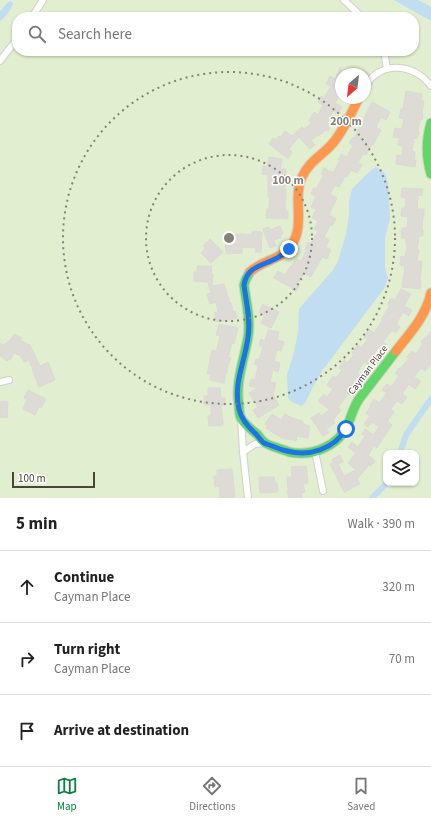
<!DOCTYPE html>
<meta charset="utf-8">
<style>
:root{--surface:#fff;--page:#f2f2f2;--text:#222;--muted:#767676;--line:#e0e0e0;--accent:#0b8043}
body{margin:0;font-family:"Source Sans 3",sans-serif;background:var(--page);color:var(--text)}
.controls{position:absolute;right:12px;bottom:12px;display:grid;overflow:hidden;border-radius:8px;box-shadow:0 1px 3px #0004}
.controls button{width:36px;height:36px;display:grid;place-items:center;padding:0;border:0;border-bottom:1px solid var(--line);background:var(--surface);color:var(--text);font:20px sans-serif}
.compass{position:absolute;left:335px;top:68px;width:36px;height:36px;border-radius:50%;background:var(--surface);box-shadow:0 1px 3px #0004;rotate:208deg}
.scale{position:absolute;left:12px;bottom:10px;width:83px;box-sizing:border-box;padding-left:4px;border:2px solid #4b4439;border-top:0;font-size:11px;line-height:14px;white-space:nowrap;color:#4b4439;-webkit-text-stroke:3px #fff;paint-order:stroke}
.stop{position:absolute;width:12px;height:12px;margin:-9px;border:3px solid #1a73e8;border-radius:50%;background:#fff}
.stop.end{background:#1a73e8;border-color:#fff;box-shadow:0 1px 4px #0008}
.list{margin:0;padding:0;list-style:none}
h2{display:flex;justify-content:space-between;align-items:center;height:52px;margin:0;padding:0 16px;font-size:17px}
h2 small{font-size:13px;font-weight:400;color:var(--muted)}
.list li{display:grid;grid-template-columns:26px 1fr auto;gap:12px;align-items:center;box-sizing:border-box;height:72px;padding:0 16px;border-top:1px solid var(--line)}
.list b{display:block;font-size:15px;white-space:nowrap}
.list p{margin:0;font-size:13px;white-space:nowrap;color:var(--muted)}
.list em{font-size:13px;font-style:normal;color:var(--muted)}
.icon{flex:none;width:22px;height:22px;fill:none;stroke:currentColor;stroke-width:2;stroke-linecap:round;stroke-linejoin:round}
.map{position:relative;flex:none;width:431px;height:498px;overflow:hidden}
.search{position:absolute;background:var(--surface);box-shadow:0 1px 3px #0004;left:12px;right:12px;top:12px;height:44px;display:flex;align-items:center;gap:10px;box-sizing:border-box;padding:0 14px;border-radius:16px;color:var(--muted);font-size:15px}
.sheet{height:268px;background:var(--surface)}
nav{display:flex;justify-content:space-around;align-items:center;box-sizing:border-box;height:56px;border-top:1px solid var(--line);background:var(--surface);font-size:11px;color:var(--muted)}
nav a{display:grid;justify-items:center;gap:2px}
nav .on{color:var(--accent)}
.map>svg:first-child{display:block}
.green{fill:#e1eecf;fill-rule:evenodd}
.water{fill:#c0ddf1}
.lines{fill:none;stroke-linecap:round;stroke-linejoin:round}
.canal{stroke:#c0ddf1;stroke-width:6}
.building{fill:#dedbd6;stroke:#dcd9d4}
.street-casing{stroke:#d2d0cb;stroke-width:8}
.fast-casing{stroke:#d3cfc5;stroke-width:11}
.slow-casing{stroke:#d3cfc5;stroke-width:11}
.street{stroke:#fdfdfc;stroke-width:6}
.fast{stroke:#63d668;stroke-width:9}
.slow{stroke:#ff974d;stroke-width:9}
.route{stroke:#1a73e8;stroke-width:5}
.ring{fill:none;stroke:#868178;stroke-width:2;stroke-dasharray:2 4}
.labels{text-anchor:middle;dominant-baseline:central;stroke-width:3;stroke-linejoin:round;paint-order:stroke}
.street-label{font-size:10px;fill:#4b4439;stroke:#fff}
.centre{fill:#868178;stroke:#fff;stroke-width:2}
.ring-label{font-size:12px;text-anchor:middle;font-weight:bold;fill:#868178;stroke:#fff;stroke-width:3;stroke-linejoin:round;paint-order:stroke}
</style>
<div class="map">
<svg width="431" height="498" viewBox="0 0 431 498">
<rect width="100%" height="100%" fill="#f4f2ee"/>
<path class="green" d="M0 0H431V498H0ZM17 17H414V51H17ZM341 74H365V98H341ZM386 453H416V483H386Z"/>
<g class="water">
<path d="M394 0H418L431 7V21Z"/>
<path d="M10 1 13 3C12 9 5 18 0 21V11C4 9 5 3 10 1Z"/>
<path d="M376 167 385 173 388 183 390 219 385 238V268L388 278 385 287 322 371 316 381 305 403 302 406C297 404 291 403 288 398L287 375 294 352 298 332 299 309 333 270 338 261 346 234 349 215V202L352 189 370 171Z"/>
</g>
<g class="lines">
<g class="canal">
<path d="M400 453 406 435 426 406 431 399"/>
<path d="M372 498 387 483"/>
</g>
</g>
<g class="building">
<path d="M341 67V92L335 103 342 107 338 113 333 111 327 123 331 125 328 131 326 130 319 136 318 135 311 140 315 145 310 149 299 137 289 149 292 152 288 159 269 144 273 138 276 140 279 136 281 137 285 131 292 136 302 127 304 129 312 123 309 121 314 112 318 115 323 105 318 102 321 96 324 98 331 86 326 84 330 76 335 79Z"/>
<path d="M406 91 422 94 421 101H424L422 113 423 114 422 120H420L418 132H419L417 139 414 138 412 151 415 152 414 160H416L415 167 396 164 397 155 402 156 403 146 398 145 400 138 393 137 395 128 402 129 404 119 399 118 401 109H403Z"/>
<path d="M372 102 390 112 386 120 381 117 376 127 381 130 373 145 372 144 366 155 363 154 358 163 362 165 357 173 351 170 347 177 345 176 339 187 335 185 330 194 337 198 329 215 336 219 332 226 330 225 324 237 329 240 326 247 331 250 327 259 322 257 311 277 304 273 297 285 299 286 296 292 292 289V288L274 278 278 271 285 275 290 267H291L296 259 301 261 307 250 305 249 308 242 311 244 318 231 314 229 318 221 312 218 316 209 311 207 316 196 311 194 314 187 316 189 324 175 321 174 324 168 333 173 340 160H338L341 154 347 157 353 145 349 143 353 137 354 138 365 118H364Z"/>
<path d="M269 157 282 159 280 169H286L285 189H286V197L285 211H288V219L266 218 267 209H269L270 197H268V175L262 174 263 166 267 167Z"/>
<path d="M402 188 423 189 422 196 418 195 417 209H424V216H423L422 229 423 230V236H419L417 250H419L417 261H422L420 281H421L420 289 402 287 405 266 400 265 401 256 405 257 407 246 406 245V238H401L402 228H407L408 217 401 216 402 208H405L406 198 401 197Z"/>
<path d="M280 226 283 234 280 235 281 238 274 240 276 246 270 248 263 229 269 227 270 230Z"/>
<path d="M252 231 262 232 261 252H255L256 248 242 247V253L226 254 225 238H231V235L241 234 252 235Z"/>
<path d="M210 239 223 252 211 263 201 253 205 248 203 246Z"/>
<path d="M197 266H212L211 274H213L212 286 224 284 230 303H231L233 312 235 311 237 318 216 322 215 312H218L216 302 210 304 207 294 211 293 208 282 194 281V272H197Z"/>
<path d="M401 289 411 294 404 306 412 310 409 316 403 312 396 324 400 327 396 333 392 330 383 342 386 344 382 350 379 347 371 358 374 360 370 366 364 362 357 373 361 376 358 381 356 380 348 391 350 392 338 407 341 410 333 420 335 423 326 429 329 432 323 436 311 418 319 413 321 416 330 410 318 401 324 394 327 397 333 389 327 385 333 376 336 378 342 370 339 368 344 360 348 363 354 354 352 353 358 345 361 348 368 339 364 337 369 329 374 333 382 321 381 320 390 305 388 304 391 298 395 300Z"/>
<path d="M263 304 279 312 271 328 261 323 265 315 259 312Z"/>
<path d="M219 324 238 328 234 344 232 343 228 357 231 358 228 365 227 373H226L224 383 210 380 211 374H207L212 350 216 351 218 345 220 336 216 335Z"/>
<path d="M268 330 279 332 277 340 284 342 281 351 277 350 274 361 280 363 278 372 273 370 270 382 276 383 273 395 279 405 258 418 253 410 258 407 249 393 257 388 249 386 251 379 255 380 258 366 254 364 256 359 259 360 263 347 259 345 261 339 265 341Z"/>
<path d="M431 331V364L425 371 421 368 414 377 421 381 415 389 409 384 402 394 407 397 402 404 397 401 391 409 394 412 387 421 392 425 382 440 377 448 374 446 368 455 375 461 371 466 369 465 357 479 360 484 344 492 330 464 333 463 332 459 340 455 343 462 338 464 344 476 356 470 348 463 356 453 348 447 352 442 358 447 365 436 362 434 365 429 373 435 379 427 372 422 368 427 364 424 370 416 366 413 371 406 370 405 374 399 379 403 387 393 382 390 387 384 391 387 399 376 395 373 399 368 400 369 409 358 407 357 412 351 416 354 423 344 421 342 425 337H426Z"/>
<path d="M14 334 22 338 20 340 30 345 40 366 48 362 55 380 39 387 32 369H33L29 360 24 362 21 356 14 353 11 359 6 361 4 358 0 356V343L3 345 8 342 11 339Z"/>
<path d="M208 388H220L221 398H225L226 405H221L223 425 209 426 208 416H211V405H204V396H208Z"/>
<path d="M28 390 46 399 41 408 39 407 35 415 23 409 27 400 24 398Z"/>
<path d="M2 401 8 402 7 418 0 417V402Z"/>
<path d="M272 414 281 420 285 414 292 418 303 421V424L310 426 308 438 297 436 296 441 282 438 266 428 268 425 265 424Z"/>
<path d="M306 466 308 483 303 484 305 492 301 493 302 498H289L287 491 288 490 287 477H292L291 467Z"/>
<path d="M232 469 235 498H220L219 486 215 487 214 476H217V470Z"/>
<path d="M259 477H274L275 483H277L278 492 260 493Z"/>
</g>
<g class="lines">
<g class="street-casing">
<g id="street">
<path d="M344 0 362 17"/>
<path d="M32 17 43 0"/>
<path d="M384 51 387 69"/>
<path d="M0 61 17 39"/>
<path d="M365 87C380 60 414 63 431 86"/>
<path d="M0 382 9 380"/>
<path d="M241 418 243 452 248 498"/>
<path d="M315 451 323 491"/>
<path d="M243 452 255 444 264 443"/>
</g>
</g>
<g class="fast-casing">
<g id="fast">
<path d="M431 123C426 140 426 157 431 174"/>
<path d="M250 272 246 279 244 285C246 302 251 320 248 337 244 361 235 381 239 406 239 409 239 414 241 418 244 424 253 431 258 435 260 438 261 440 264 442 266 445 285 450 289 452 312 457 339 446 348 424 352 415 353 408 359 399L396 351"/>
</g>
</g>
<g class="slow-casing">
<g id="slow">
<path d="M250 272C262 260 281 260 291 246 306 225 292 199 302 177 310 160 322 156 333 143 344 130 351 113 359 98"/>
<path d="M396 351C410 333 426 316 431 293"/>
</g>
</g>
<use href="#street" class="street"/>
<use href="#fast" class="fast"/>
<use href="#slow" class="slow"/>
</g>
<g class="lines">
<path class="route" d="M289 249C285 253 281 256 277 258 262 266 247 266 244 285 246 302 251 320 248 337 245 362 233 383 239 409 241 419 248 427 256 434 258 436 261 441 264 443 266 444 270 445 272 446 277 448 282 450 287 451 309 457 334 449 346 429"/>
</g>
<g class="ring">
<circle cx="229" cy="238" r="83"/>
<circle cx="229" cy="238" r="166"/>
</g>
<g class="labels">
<g class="street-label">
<text transform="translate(368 370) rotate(-53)">Cayman Place</text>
</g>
</g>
<circle cx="229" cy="238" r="6" class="centre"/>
<g class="ring-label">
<text x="346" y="125">200 m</text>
<text x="288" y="184">100 m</text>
</g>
</svg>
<div class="controls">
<button><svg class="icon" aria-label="layers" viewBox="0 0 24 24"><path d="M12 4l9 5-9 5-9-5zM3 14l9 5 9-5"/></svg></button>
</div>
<svg class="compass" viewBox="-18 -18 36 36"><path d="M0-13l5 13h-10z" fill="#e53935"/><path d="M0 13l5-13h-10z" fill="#767676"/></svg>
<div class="scale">100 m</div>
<div class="stop" style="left:346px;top:429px"></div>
<div class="stop end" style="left:289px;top:249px"></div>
<div class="search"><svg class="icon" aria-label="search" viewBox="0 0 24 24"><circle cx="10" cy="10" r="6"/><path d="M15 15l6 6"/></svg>Search here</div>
</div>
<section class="sheet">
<h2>5 min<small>Walk · 390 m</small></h2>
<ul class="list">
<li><svg class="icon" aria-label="ahead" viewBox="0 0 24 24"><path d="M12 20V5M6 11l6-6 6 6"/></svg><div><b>Continue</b><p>Cayman Place</p></div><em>320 m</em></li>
<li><svg class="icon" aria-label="right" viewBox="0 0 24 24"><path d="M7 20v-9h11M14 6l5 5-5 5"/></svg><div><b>Turn right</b><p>Cayman Place</p></div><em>70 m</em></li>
<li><svg class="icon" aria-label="arrive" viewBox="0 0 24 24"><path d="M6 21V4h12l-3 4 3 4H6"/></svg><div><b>Arrive at destination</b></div></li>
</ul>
</section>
<nav>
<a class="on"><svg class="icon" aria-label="map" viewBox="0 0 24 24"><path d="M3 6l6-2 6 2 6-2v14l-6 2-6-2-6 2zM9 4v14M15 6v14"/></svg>Map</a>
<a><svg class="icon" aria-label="directions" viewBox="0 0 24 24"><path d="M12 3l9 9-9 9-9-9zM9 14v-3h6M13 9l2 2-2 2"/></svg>Directions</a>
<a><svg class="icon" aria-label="saved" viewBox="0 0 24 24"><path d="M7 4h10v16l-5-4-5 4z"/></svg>Saved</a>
</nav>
